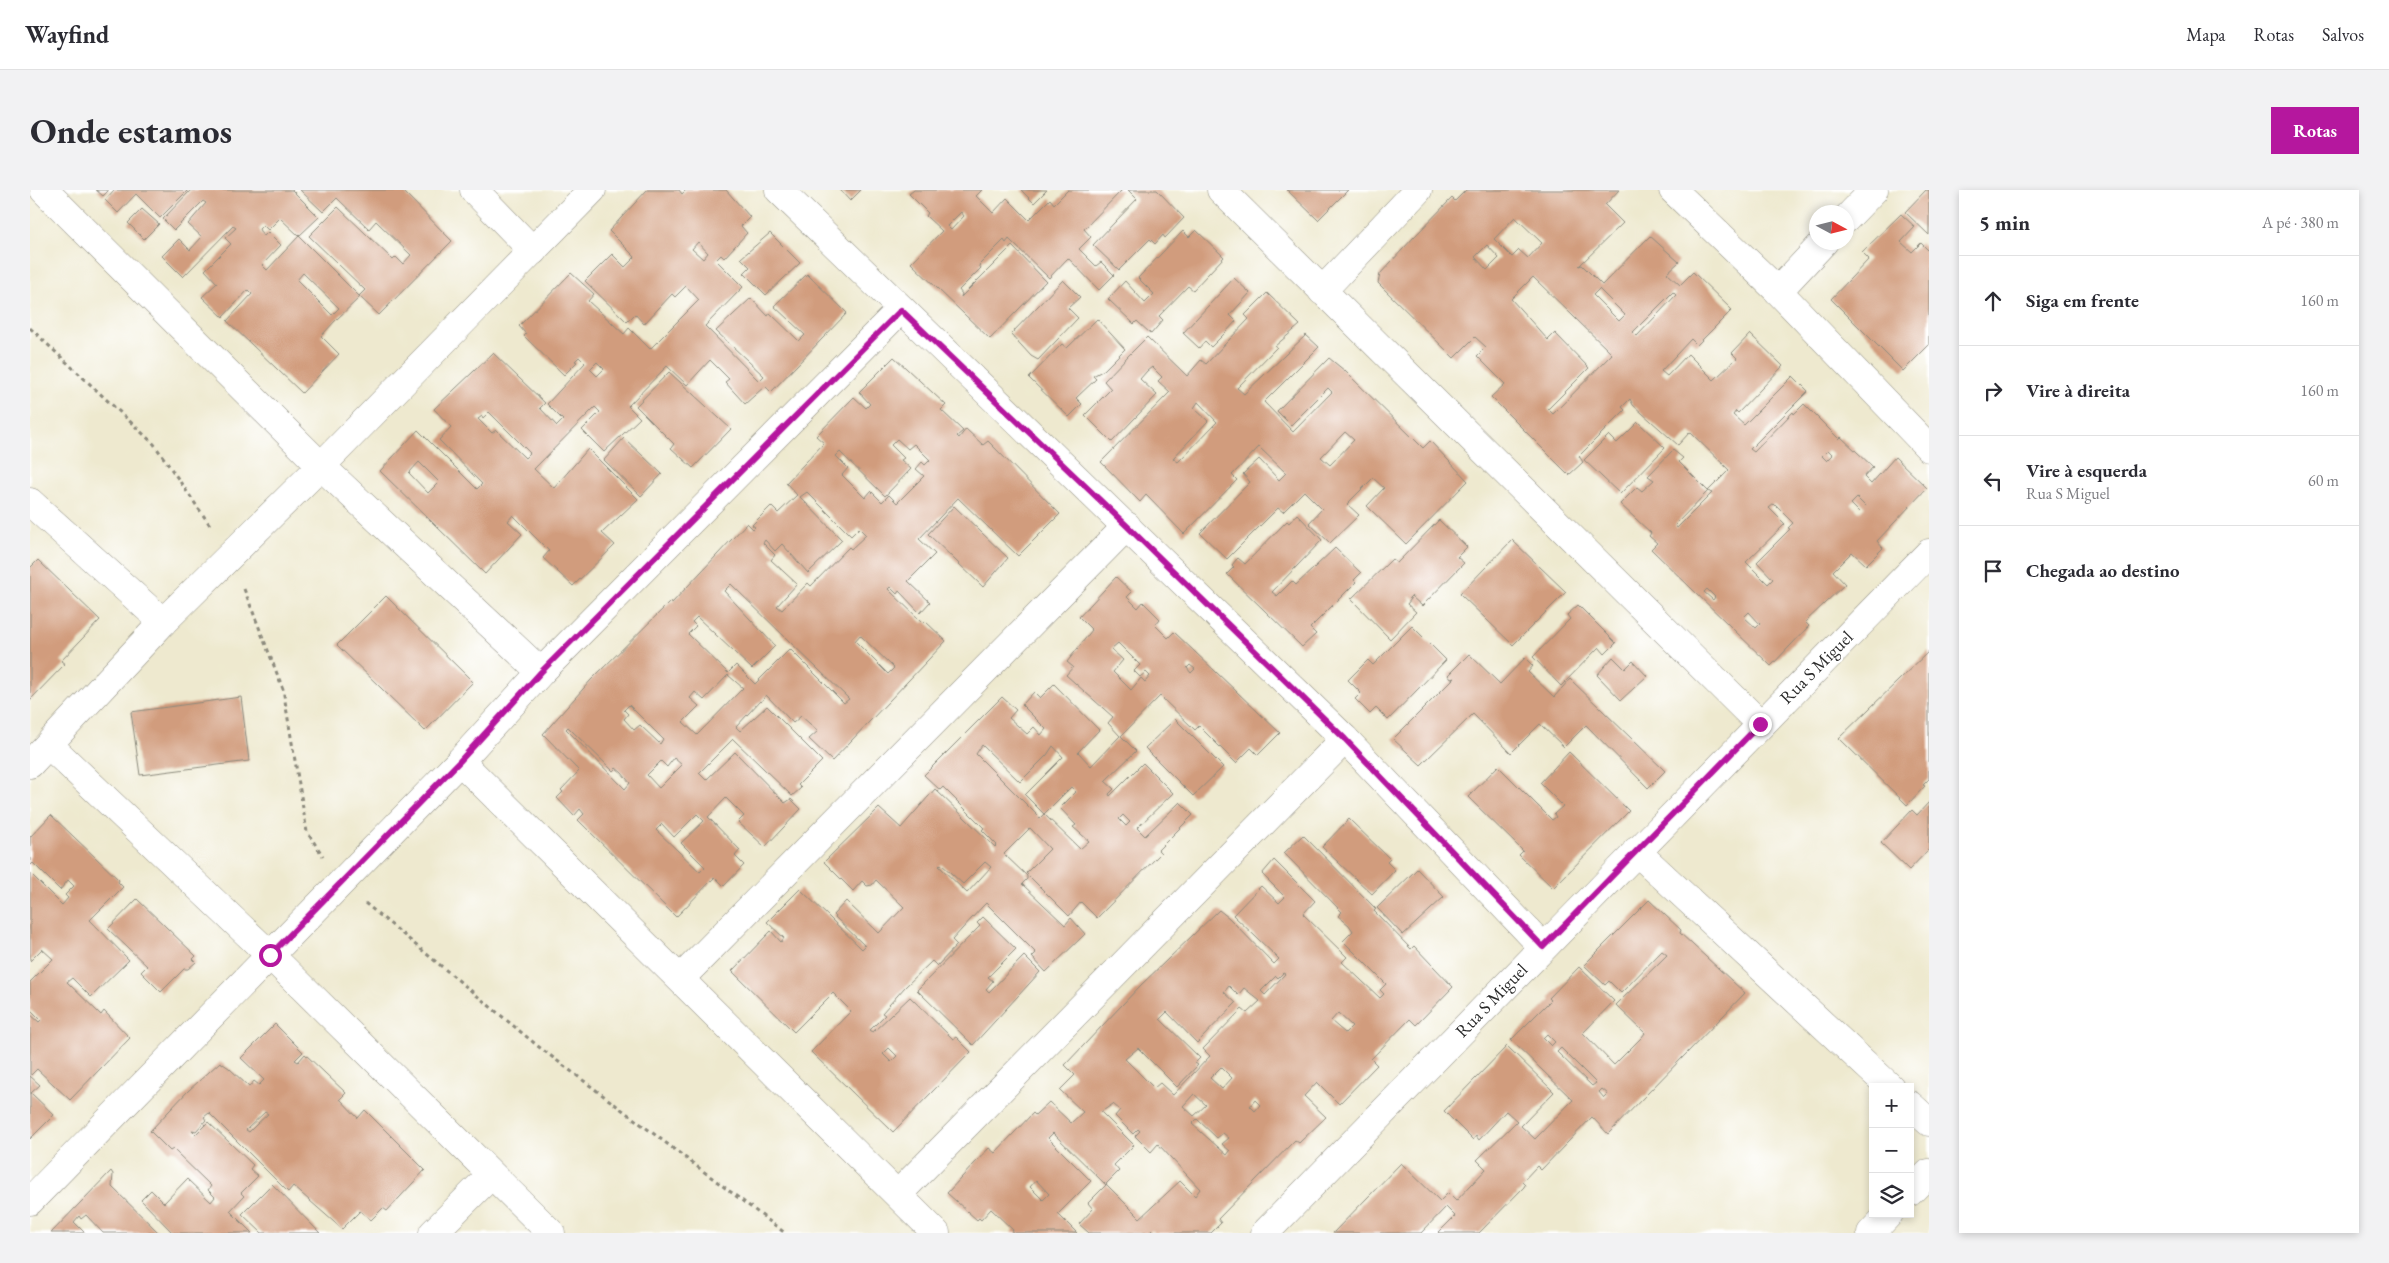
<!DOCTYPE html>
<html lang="pt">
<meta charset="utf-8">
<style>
:root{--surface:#fff;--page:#f2f2f3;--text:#2b2b33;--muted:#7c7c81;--line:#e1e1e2;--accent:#b5179e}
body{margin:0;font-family:"EB Garamond",serif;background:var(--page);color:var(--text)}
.controls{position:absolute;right:15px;bottom:15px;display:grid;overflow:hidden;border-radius:0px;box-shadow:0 2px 8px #0003}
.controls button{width:45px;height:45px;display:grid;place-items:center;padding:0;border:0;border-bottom:1px solid var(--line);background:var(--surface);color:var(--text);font:25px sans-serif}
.compass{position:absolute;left:1779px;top:15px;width:45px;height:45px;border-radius:50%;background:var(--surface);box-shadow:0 2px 8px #0003;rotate:97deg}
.stop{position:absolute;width:15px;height:15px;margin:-11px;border:4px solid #b5179e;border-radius:50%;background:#fff}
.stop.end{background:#b5179e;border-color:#fff;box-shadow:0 1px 5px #0008}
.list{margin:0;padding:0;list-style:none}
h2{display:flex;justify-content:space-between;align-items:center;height:65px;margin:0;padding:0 20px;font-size:21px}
h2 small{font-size:16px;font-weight:400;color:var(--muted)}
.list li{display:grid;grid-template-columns:32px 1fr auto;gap:15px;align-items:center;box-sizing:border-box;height:90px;padding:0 20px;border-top:1px solid var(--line)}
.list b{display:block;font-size:19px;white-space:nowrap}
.list p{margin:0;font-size:16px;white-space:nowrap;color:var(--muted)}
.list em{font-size:16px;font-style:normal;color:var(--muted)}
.icon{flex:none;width:28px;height:28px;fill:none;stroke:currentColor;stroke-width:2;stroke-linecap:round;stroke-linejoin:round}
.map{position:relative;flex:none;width:1899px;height:1043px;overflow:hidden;border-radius:0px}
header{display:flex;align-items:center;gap:30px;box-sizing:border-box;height:70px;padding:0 25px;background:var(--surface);border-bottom:1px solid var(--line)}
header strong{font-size:24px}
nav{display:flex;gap:28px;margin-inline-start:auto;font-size:18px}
.intro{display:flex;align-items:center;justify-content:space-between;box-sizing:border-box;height:120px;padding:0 30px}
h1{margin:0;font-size:35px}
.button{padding:12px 22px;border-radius:0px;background:var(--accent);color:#fff;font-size:18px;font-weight:700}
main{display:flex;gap:30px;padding:0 30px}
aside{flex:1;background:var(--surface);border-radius:0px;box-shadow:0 2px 8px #0003}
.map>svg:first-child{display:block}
.building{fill:#d19c7d;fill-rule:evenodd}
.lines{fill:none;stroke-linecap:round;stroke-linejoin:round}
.minor-casing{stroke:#8c8a7d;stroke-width:29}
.path{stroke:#8c8a7d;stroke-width:3;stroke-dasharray:4 4;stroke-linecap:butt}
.minor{stroke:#fff;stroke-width:28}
.route{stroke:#b5179e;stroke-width:6}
.labels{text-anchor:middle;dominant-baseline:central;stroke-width:4.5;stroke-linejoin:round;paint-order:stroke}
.street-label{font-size:18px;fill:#2b2b2b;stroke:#fff}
</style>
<header>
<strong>Wayfind</strong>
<nav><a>Mapa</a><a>Rotas</a><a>Salvos</a></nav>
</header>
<div class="intro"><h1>Onde estamos</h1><a class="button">Rotas</a></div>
<main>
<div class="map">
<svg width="1899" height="1043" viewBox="0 0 1899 1043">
<rect width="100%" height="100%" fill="#fff"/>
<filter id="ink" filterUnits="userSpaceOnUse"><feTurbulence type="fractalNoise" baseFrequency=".02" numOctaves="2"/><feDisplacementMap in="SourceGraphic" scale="10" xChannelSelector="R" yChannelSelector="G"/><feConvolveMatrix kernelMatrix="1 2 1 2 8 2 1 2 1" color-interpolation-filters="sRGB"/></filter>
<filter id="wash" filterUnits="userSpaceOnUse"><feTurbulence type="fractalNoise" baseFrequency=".0096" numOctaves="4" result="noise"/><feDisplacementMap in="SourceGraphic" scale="20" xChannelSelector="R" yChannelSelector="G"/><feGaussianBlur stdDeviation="1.12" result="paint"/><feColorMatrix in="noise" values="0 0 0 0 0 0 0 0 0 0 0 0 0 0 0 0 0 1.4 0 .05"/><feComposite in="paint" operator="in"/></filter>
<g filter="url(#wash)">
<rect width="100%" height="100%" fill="#eee9cf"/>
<g id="blocks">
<g class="building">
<path d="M66 0H79L73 6Z"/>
<path d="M84 0H158L130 28 106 4 88 23 75 10Z"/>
<path d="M161 0H262L289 27 269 46 250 28 238 40 233 35 229 39 232 45 234 46 238 42 251 55 232 75 237 80 269 46 329 106 335 100 279 46 308 17 363 70 366 67 373 74 381 65 346 31 339 39 307 8 293 22 270 0H372L422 51 349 125 330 107 306 130 291 146 309 164 272 203 197 131 222 104 218 100 193 127 172 107 187 93 175 80 201 54 195 48 206 38 203 36 153 87 132 66 149 49 160 60 172 47 158 34 176 13 173 11 144 40 133 29ZM273 83 309 118 302 125 267 90Z"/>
<path d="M617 0H649L652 4 656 0H696L720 27 711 36 717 43 694 68 691 65 686 70 713 97 675 136 729 191 734 186 686 141 721 108 738 126 740 123 769 151 775 145 744 116 777 84 817 123 741 202 735 196 715 214 695 192 699 189 680 170 657 195 637 176 598 216 610 228 574 262 552 240 570 222 565 217 504 279 524 298 558 259 608 309 572 343 585 355 543 396 513 368 519 361 483 325 478 331 492 344 455 384 350 281 388 240 447 299 452 294 409 250 421 237 404 219 463 163 515 213 510 218 527 236 533 230 517 214 555 173 549 167 545 171 547 172 534 185 494 146 496 144 489 136 541 83 564 104 558 111 594 144 599 138 620 159 669 110 656 96 645 107 642 104 614 134 605 124 597 132 555 91 582 64 595 77 605 67 579 41ZM668 52 678 63 673 69 662 59ZM567 172 574 179 567 186 560 179ZM459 222 500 263 495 268 466 240 462 243 448 229 452 226 453 228ZM389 272 409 292 398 303 379 283Z"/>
<path d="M810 0H831L820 11Z"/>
<path d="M884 0H952L946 6 963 23 977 8 999 30 1020 9 1024 14 1038 0H1092L1054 39 1061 47 1049 59 1066 76 1071 72 1084 85 1069 100 1038 68 1019 88 979 49 976 53 974 50 949 75 951 78 929 100 932 104 931 107 982 56 1016 91 960 149 881 73 912 41 896 26 898 23 879 4ZM931 22 934 26 921 40 917 36Z"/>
<path d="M991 0H1017L1004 13Z"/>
<path d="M1098 0H1127L1154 28 1135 48 1133 45 1125 54 1120 49 1089 80 1063 55 1107 9Z"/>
<path d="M1257 0H1318L1288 30Z"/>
<path d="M1436 0H1589L1575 15 1593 33 1549 76 1552 75 1572 95 1620 46 1649 72 1637 83 1650 95 1663 82 1702 120 1667 155 1661 149 1631 181 1637 186 1658 164 1684 190 1707 168 1702 163 1720 144 1753 176 1708 223 1706 221 1703 225 1714 235 1763 186 1778 201 1720 259 1724 262 1763 222 1764 224 1774 214 1809 249 1811 247 1843 277 1834 287 1841 294 1865 267 1897 298 1847 351 1853 358 1836 375 1822 362 1803 381 1815 394 1775 432 1779 436 1741 476 1621 359 1627 353 1619 346 1621 343 1590 314 1607 297 1612 301 1624 290 1618 286 1643 260 1653 268 1649 272 1678 301 1645 335 1647 338 1682 303 1678 301 1699 280 1660 242 1648 255 1603 215 1600 209 1592 217 1595 220 1549 266 1553 272 1539 285 1461 207 1475 194 1447 166 1456 157 1445 147 1424 168 1348 93 1350 84 1384 47 1422 8 1425 11ZM1485 27 1512 53 1498 68 1489 60 1482 67 1464 49ZM1457 55 1469 68 1457 80 1445 67ZM1503 87 1582 164 1523 224 1518 219 1559 178 1525 143 1518 150 1481 109ZM1569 99 1595 125 1589 131 1563 105ZM1643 102 1646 105 1607 146 1603 142ZM1798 260 1803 265 1797 271 1792 266ZM1827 308 1835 316 1829 322 1821 314ZM1744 314 1763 333 1758 338 1760 339 1727 372 1743 389 1738 394 1716 372 1755 334 1739 318ZM1677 399 1685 407 1683 410 1674 402ZM1719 422 1730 434 1726 438 1714 427Z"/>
<path d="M1896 0H1899V45L1875 22Z"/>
<path d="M112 19 129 34 114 49 98 33Z"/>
<path d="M1871 24 1885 37 1871 52 1882 62 1891 53 1899 61V155L1873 181 1801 109 1839 69 1832 62Z"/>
<path d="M1166 40 1194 67 1163 100 1158 96 1129 126 1133 130 1121 144 1107 131 1104 134 1078 109 1095 91 1115 113 1124 104 1108 88 1153 41 1159 47Z"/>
<path d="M740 43 770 73 736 105 714 83 720 77 711 68Z"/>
<path d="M1204 88 1220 103 1200 125 1206 131 1196 142 1181 157 1175 151 1169 158 1153 143Z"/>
<path d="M1033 90 1050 107 1038 118 1048 128 1008 170 1001 166 981 144Z"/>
<path d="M1237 103 1270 135 1245 156 1247 157 1207 198 1214 204 1276 145 1289 157 1234 212 1263 242 1302 202 1298 198 1261 235 1247 221 1299 168 1315 181 1387 252 1393 258 1400 251 1438 291 1376 354 1337 316 1354 298 1343 288 1317 314 1329 325 1300 353 1279 333 1292 319 1274 301 1253 322 1248 318 1197 369 1170 343 1220 292 1213 284 1229 269 1249 290 1256 283 1229 257 1202 285 1207 290 1154 344 1116 305 1110 312 1071 272 1140 202 1128 191 1132 187 1122 177 1117 181 1110 189 1127 205 1082 252 1055 225 1081 199 1074 191 1099 165 1117 147 1157 186 1171 170 1176 174 1219 129 1215 125ZM1168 212 1187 232 1148 272 1143 268 1178 231 1164 218ZM1315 242 1324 250 1300 275 1291 267Z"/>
<path d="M1067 129 1095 159 1074 180 1063 186 1066 189 1046 208 1052 214 1039 227 999 188 1032 154 1037 158Z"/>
<path d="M864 167 916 215 911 220 933 241 927 246 929 248 936 239 953 255 958 251 1030 324 988 366 928 308 889 349 905 364 878 391 900 412 890 423 869 401 867 404 860 397 858 399 893 433 895 431 916 451 802 571 779 549 788 541 771 526 763 533 736 505 731 512 730 511 706 537 710 541 737 516 792 571 768 595 771 598 762 606 703 549 669 583 676 590 705 562 755 613 761 609 771 619 735 657 708 632 714 626 696 608 678 627 710 660 705 666 714 675 694 696 685 687 646 727 548 630 554 624 550 619 544 626 527 608 533 602 531 600 549 581 513 544 561 490 641 411 642 413 717 333 723 339 725 337 722 335 741 316 748 323 767 305 756 293 794 253 786 246 824 207 836 218 840 214 829 202ZM867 249 878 259 884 254 900 270 895 275 892 272 886 279 894 286 867 313 859 305 852 312 841 301 835 308 812 285 818 278 806 266 810 262 855 306 881 279 871 270 874 268 861 255ZM777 302 821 346 829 338 836 345 821 359 819 357 781 396 778 393 752 420 747 416 767 394 741 370 745 365 733 353 735 350 745 361 752 354 778 383 812 350 770 307ZM701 394 759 451 819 509 814 513 760 459 725 494 706 475 698 483 658 444 666 436 662 432 667 427 722 479 745 456 694 401ZM830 445 864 478 858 484 825 451ZM698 485 713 498 667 545 653 532 669 516 660 508 665 502 674 510ZM599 515 633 549 630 554 610 535 604 540 594 529 598 524 594 520ZM538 537 583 581 586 578 592 583 600 593 595 599 536 539ZM644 568 652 575 629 598 617 585 631 571 637 577ZM667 624 674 631 651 653 675 677 670 682 626 640 632 634 644 647Z"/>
<path d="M639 182 701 239 663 278 641 258 644 254 606 216Z"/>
<path d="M1608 232 1635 258 1590 304 1554 270 1579 245 1587 253Z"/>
<path d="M594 248 632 284 611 306 574 270Z"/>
<path d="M924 316 978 368 953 397 898 344Z"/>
<path d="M1267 324 1292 350 1242 402 1247 406 1262 391 1266 395 1305 358 1331 383 1324 390 1326 392 1280 438 1286 444 1272 457 1197 384 1204 377 1202 375 1206 370 1208 368 1215 374 1257 331 1259 333Z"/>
<path d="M1409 330 1437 357 1427 367 1434 373 1392 416 1381 406 1379 408 1381 409 1377 414 1386 422 1360 449 1321 409 1362 369 1367 373Z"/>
<path d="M1482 350 1536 402 1483 455 1430 404Z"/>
<path d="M8 370 70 430 31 471 35 474 0 510V378Z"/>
<path d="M1086 387 1102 402 1097 407 1108 418 1113 412 1130 429 1125 435 1138 448 1144 442 1250 543 1228 565 1221 558 1206 573 1169 536 1165 540 1130 506 1091 546 1106 561 1075 591 1084 599 1079 604 1080 606 1113 573 1143 603 1107 638 1115 646 1150 612 1163 625 1128 660 1131 663 1067 728 1051 712 1039 726 996 683 1020 659 1000 638 974 664 997 686V689L992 694 1035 735 1041 728 1055 744 1016 782 1002 767 1006 763 956 713 952 717 922 750 927 755 907 776 902 771 875 797 852 823 855 825 840 840 843 842 880 807 923 849 926 847 941 862 863 942 781 862 821 821 803 803 764 842 702 781 741 741 751 752 754 748 737 732 770 699 832 759 835 756 803 725 816 711 849 743 874 717 846 690 842 695 837 696 832 691 823 701 794 672 849 618 871 638 905 599 965 657 967 655 952 640 954 638 913 597 910 600 894 585 972 507 986 520 979 528 997 544 1004 537 1011 545 1016 539 992 515 1004 502 1010 508 1024 494 1069 540 1048 562 1061 576 1090 546 1078 533 1083 527 1036 485 1043 477 1037 472 1062 440 1049 427ZM1088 453 1110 475 1104 481 1110 487 1116 482 1120 486 1115 492 1111 488 1101 500 1083 482 1093 470 1081 459ZM1160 475 1165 479 1161 483 1157 478ZM952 555 990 592 1017 565 1023 556 1033 567 995 605 1014 624 1041 597 1046 602 1030 618 1046 635 1043 637 1059 651 1050 659 1014 624 1010 628 946 564ZM1093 625 1100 632 1096 636 1089 629ZM955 672 961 677 937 703 909 676 911 674 933 694ZM859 858 867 866 861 872 853 864Z"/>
<path d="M356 406 443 492 395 541 307 455Z"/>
<path d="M1548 415 1586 453 1575 464 1569 457 1531 496 1503 467 1540 429 1537 425Z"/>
<path d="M1382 436 1416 470 1358 530 1346 518 1340 524 1325 509 1331 503 1318 490 1338 470 1343 475Z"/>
<path d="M1899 461V589L1893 595 1895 596 1877 615 1809 548Z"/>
<path d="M1439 464 1470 494 1495 468 1503 476 1498 482 1524 507 1540 489 1635 581 1618 598 1556 535 1534 557 1510 534 1481 563 1443 524 1391 575 1363 549 1424 488 1421 489 1418 485Z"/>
<path d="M1583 467 1595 479 1603 471 1617 486 1591 510 1567 485Z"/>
<path d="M211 507 219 571 110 585 101 522Z"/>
<path d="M1145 529 1193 577 1163 606 1115 558Z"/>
<path d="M1539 562 1599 621 1523 698 1489 665 1493 661 1438 607 1468 576 1522 630 1526 627 1524 624 1533 616 1510 593Z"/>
<path d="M1899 612V659L1879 680 1851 653 1882 620 1887 625Z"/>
<path d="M21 625 89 690 88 692 93 697 60 730 99 770 61 807 42 788 37 792 71 825 74 821 100 848 40 910 7 879 0 886 10 895 1 903 24 925 0 949V824L9 832 11 830 0 819V792L23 769 12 759 0 771V683L32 715 38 708 35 705 44 696 38 690 30 700 3 673 0 676V647Z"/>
<path d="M1319 629 1360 669 1357 672 1365 680 1342 704 1292 657Z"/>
<path d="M1273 645 1346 719 1344 721 1381 759 1384 756 1423 797 1386 835 1380 829 1341 869 1347 875 1309 914 1287 892 1274 906 1296 927 1269 953 1265 950 1188 1029 1191 1033 1181 1043H1125L1122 1040 1119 1043H1059L1049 1034 1063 1019 1058 1013 1076 995 1023 943 1018 948 1061 991 1028 1024 1047 1043H981L983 1040 961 1019 951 1030 949 1028 947 1030 917 1003 959 958 965 963 1003 923 1005 925 1019 912 1041 933 1053 922 1030 900 1045 885 1035 875 1111 795 1189 720 1199 728 1244 774 1249 769 1203 725 1231 696 1249 713 1255 707 1232 684 1244 670 1285 711 1273 724 1317 767 1312 772 1350 808 1354 804 1350 800 1356 794 1313 751 1323 741 1319 735 1308 726 1312 722 1254 663ZM1253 783 1255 784 1235 805 1231 801 1246 786 1248 788ZM1199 796 1208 805 1214 798 1230 811 1217 823 1212 819 1173 859 1180 866 1143 905 1130 893 1124 898 1095 869 1108 858 1147 897 1168 875 1165 873 1170 868 1130 829 1137 822 1167 853 1206 813 1194 802ZM1308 823 1322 836 1315 843 1301 831ZM1191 877 1202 888 1192 899 1180 888ZM1164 904 1176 915 1164 926 1153 916ZM1225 910 1230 915 1225 921 1220 916ZM1083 914 1090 920 1085 926 1103 944 1108 939 1110 941 1105 946 1121 962 1128 954 1170 999 1165 1006 1150 991 1110 1028 1076 994 1089 981 1084 975 1104 955 1071 922ZM1167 929 1187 948 1193 943 1199 948 1192 954 1200 961 1197 965 1162 934ZM1006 990 1019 1004 1013 1010 1000 997Z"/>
<path d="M1387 679 1414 707 1373 745 1347 718Z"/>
<path d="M107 709 166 766 163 769 166 772 158 779H154L131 802 111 782 117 776 78 739Z"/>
<path d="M1619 710 1651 740 1650 743 1715 803 1693 826 1578 944 1562 927 1511 980 1507 976 1492 992 1495 995 1494 997 1449 1043H1408L1425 1026 1416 1017 1391 1043H1303L1371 973 1410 1011 1418 1003 1426 1011 1456 979 1447 970 1487 931 1476 921 1449 950 1446 946 1443 950 1414 921 1477 856 1524 902 1491 936 1505 949 1543 910 1481 850 1521 810 1519 808 1549 777 1584 811 1553 843 1584 875 1612 847 1615 843 1586 815 1637 765 1632 761 1591 803 1579 791 1575 795 1554 775ZM1517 844 1525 852 1521 856 1513 848ZM1531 858 1566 893 1562 896 1527 862ZM1572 899 1578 904 1574 908 1569 902Z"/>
<path d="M953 727 986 759 958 787 963 791 956 799 959 802 994 766 1010 782 943 855 887 800 950 736 947 733Z"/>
<path d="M245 834 273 862 265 870 268 872 275 864 316 903 310 909 328 928 335 920 395 980 357 1021 353 1018 341 1030 330 1021 312 1039 263 996 258 1002 179 923 174 927 176 930 166 941 162 940 166 944 178 932 223 975 220 979 228 986 211 1003 214 1006 200 1021 222 1043H141L142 1042 111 1010 121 1000 134 1013 157 989 181 1012 185 1007 178 1000 181 996 143 959 140 961 120 941 158 901 190 872 199 878 219 897 224 891 229 895 234 890 211 868ZM235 922 238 924 227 934 219 942 216 940Z"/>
<path d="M81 981 83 984 82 997 129 1043H73L56 1025 51 1029 49 1026 44 1032 55 1043H21Z"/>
<path d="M242 994 290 1043H232L212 1024Z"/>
</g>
</g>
</g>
<g filter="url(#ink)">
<use href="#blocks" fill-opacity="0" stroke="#8c8a7d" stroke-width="1"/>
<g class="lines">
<g class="minor-casing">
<g id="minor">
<path d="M14 0 291 276 511 482"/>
<path d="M444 0 503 61"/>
<path d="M749 0 1315 549 1513 757"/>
<path d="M1191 0 1730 534"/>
<path d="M1643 0 1748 101 1899 258"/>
<path d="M1816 29 1844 0"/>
<path d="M1292 101 1388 0"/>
<path d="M1748 101 1794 52"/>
<path d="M0 312 133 432"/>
<path d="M19 555 240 765 521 1043"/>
<path d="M430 571 906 1043"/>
<path d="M0 574 133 432 291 276 562 0"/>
<path d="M1606 661 1860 897"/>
<path d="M651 788 1097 336"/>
<path d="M1880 915 1899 932"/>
<path d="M1880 1002 1899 983"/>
<path d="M868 1004 1315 549"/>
<path d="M0 1011 430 571 511 482 871 119"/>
<path d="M403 1043 461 985"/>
<path d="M1235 1043 1899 363"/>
<path d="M1841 1043 1859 1024"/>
</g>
</g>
<g class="path">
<path d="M0 138 124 254 182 338"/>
<path d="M214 399 253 499 277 642 293 666"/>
<path d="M335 713 509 857 755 1043"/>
</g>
<use href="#minor" class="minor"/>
</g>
</g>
<g class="lines" filter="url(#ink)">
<path class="route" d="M240 765 430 571 511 482 871 120 1097 336 1315 549 1513 757 1730 534"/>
</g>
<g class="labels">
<g class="street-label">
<text transform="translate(1786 477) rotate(-45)">Rua S Miguel</text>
<text transform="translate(1461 810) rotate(-46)">Rua S Miguel</text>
</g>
</g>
</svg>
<div class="controls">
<button>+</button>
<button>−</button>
<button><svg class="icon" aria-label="layers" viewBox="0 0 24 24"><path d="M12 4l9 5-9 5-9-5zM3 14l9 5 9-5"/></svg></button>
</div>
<svg class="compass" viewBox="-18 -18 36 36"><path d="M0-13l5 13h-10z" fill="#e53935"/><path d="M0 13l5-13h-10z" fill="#7c7c81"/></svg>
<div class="stop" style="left:240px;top:765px"></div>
<div class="stop end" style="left:1730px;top:534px"></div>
</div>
<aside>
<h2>5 min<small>A pé · 380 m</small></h2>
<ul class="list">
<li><svg class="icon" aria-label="ahead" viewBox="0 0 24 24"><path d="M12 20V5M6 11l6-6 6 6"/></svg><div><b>Siga em frente</b></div><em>160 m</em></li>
<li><svg class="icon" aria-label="right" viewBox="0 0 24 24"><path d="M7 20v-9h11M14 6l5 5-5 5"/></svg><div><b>Vire à direita</b></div><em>160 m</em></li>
<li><svg class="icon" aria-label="left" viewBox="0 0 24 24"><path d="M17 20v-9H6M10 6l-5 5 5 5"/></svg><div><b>Vire à esquerda</b><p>Rua S Miguel</p></div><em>60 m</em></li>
<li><svg class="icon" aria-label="arrive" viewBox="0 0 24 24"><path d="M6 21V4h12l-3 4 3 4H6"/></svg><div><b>Chegada ao destino</b></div></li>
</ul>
</aside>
</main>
